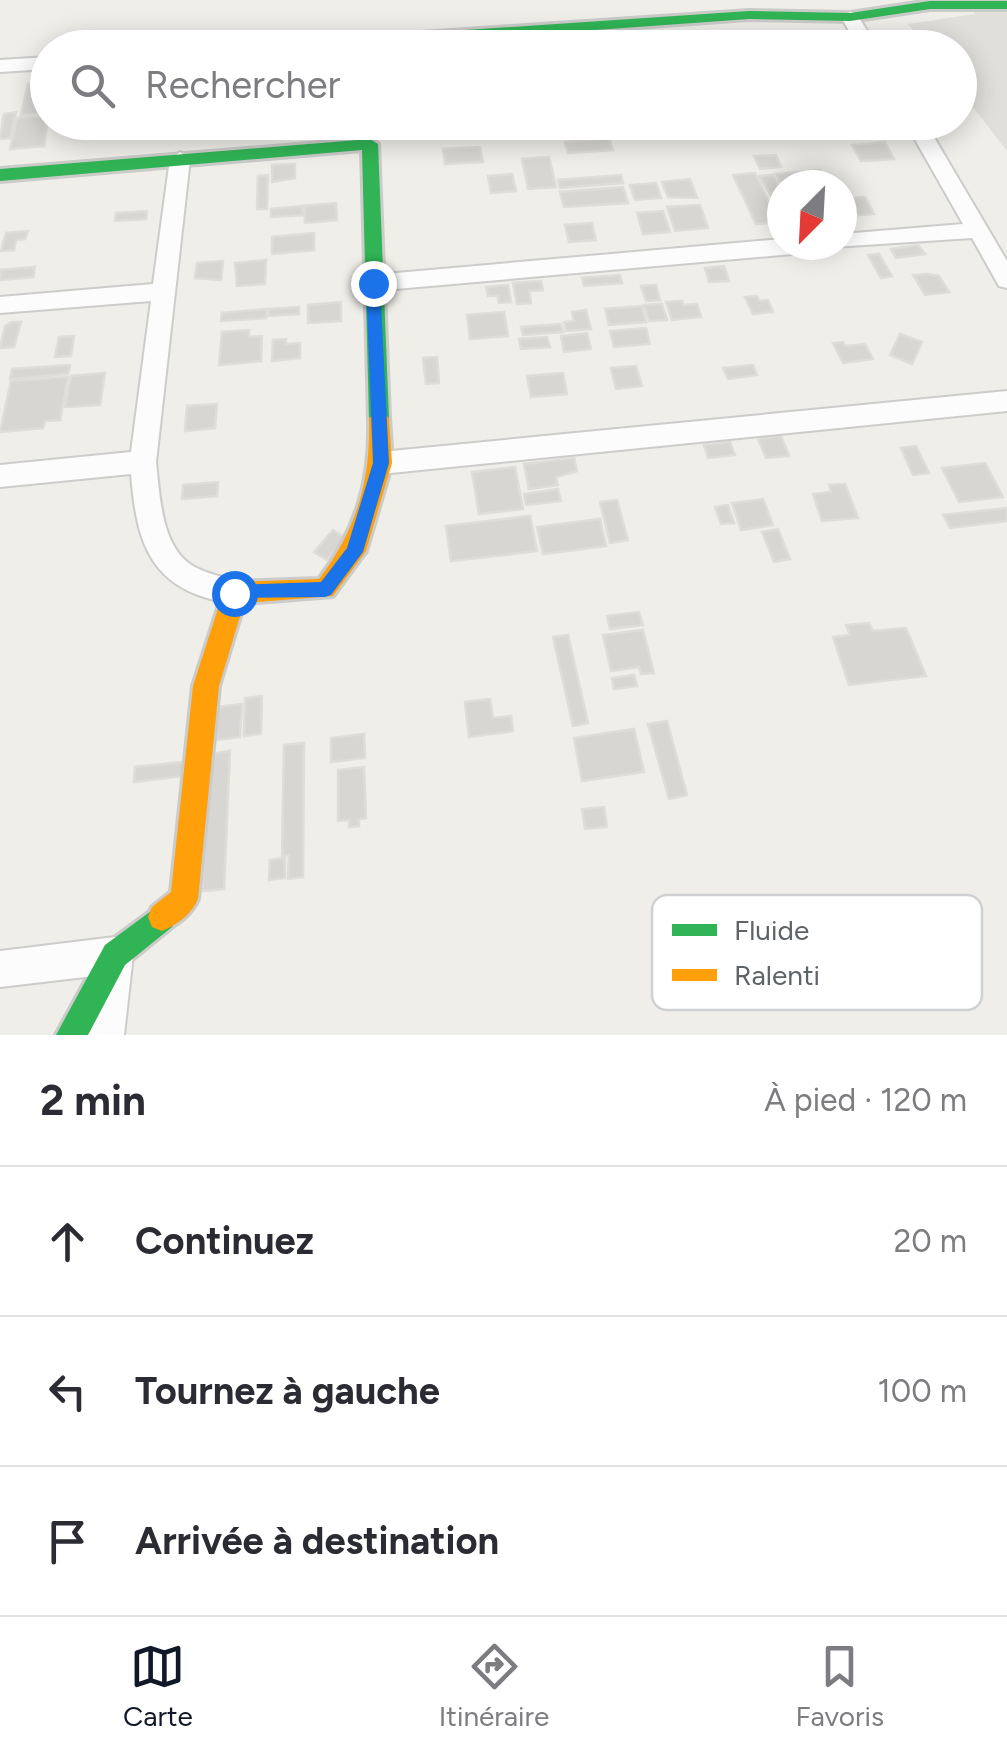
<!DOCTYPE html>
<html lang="fr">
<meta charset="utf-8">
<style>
:root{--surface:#fff;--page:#f7f7f7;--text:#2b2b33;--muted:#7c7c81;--line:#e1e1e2;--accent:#111827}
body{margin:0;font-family:Figtree,sans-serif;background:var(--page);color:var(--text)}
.compass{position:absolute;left:767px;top:170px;width:90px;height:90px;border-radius:50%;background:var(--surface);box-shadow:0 5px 25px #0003;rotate:204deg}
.stop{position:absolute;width:30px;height:30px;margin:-22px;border:8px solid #1a73e8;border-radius:50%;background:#fff}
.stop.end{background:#1a73e8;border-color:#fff;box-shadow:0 2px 10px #0008}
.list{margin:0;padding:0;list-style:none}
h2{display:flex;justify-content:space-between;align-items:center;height:130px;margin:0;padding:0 40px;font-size:42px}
h2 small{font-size:32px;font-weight:400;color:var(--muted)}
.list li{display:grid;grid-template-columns:65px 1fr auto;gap:30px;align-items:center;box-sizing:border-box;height:150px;padding:0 40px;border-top:2px solid var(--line)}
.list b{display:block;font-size:38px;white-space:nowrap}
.list em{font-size:32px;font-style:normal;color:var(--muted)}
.icon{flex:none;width:55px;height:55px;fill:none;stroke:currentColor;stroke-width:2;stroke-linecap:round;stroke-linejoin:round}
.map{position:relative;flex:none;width:1007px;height:1035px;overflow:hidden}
.search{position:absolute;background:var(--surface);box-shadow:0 5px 25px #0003;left:30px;right:30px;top:30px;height:110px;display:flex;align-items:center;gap:25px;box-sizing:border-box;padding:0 35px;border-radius:55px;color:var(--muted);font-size:38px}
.sheet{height:580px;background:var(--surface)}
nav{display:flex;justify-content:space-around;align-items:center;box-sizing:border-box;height:140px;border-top:2px solid var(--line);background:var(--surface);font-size:28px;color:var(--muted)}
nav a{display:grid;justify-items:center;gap:5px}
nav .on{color:var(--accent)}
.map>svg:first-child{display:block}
.industrial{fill:#e0dfda}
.building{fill:#d7d6d3;stroke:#deddd8;stroke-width:2.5}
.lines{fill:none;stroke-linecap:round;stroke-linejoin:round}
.street-casing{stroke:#cccccb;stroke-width:4}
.fast-casing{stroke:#cbcbca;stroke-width:6}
.slow-casing{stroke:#cbcbca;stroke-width:6}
.street{fill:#fdfcfc;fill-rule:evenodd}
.fast{fill:#30b455;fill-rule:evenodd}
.slow{fill:#ff9f0a;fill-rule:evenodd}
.route{fill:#1a73e8}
.key{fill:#fff;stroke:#cfd0d2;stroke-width:2.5}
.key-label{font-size:28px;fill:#5e6368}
</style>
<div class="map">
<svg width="1007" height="1035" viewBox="0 0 1007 1035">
<rect width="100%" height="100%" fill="#efeee9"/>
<path class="industrial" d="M970 0H1007V151L960 90V48L926 47 908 24 975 14Z"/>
<g class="building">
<path d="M692 32 698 45 677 47 672 34Z"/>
<path d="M660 35H670L675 48H645L643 43 662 42Z"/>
<path d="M733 36 736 42 751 40 755 48H717L712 38Z"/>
<path d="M48 83V113L21 115 28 84Z"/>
<path d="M16 112 10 138 0 139 4 114Z"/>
<path d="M48 116 44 146 10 149 17 118Z"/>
<path d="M258 122H267L266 136 243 137V126Z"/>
<path d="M609 138 613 150 568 153 565 142Z"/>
<path d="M885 142 894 159 861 161 852 145Z"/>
<path d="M480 147 483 162 445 164 443 149Z"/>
<path d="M776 155 781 167 760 169 754 156Z"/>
<path d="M549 157 556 187 528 189 522 159Z"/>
<path d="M295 164V178L272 182V165Z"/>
<path d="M820 170 828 185 782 186 776 174Z"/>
<path d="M755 173 778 222 756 224 733 175Z"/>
<path d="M512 174 516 191 491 193 488 176Z"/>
<path d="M268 175 267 209H257L258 176Z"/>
<path d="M621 175 623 183 560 188 558 180Z"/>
<path d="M773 175 782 192V213L759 176Z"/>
<path d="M690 179 697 198 668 197 662 182Z"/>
<path d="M656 183 661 198 635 200 630 185Z"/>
<path d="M623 187 628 203 564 207 560 192Z"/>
<path d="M865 197 874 214 848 216 842 199Z"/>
<path d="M336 203 337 220 305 223 304 206Z"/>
<path d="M700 205 708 228 675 231 667 207Z"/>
<path d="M303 206V215L271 217V209Z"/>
<path d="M147 211 146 219 115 221 116 213Z"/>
<path d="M663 211 670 232 643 234 637 213Z"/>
<path d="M592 223 596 240 569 242 565 225Z"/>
<path d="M28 231 25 239 16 240 14 250 1 251 6 233Z"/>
<path d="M314 233V250L272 254V237Z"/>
<path d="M918 245 925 254 896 258 891 249Z"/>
<path d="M879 254 892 276 881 278 868 255Z"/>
<path d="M266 260 265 284 237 286 235 263Z"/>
<path d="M223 261 221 280 195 278 197 263Z"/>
<path d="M724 266 729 281 709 282 705 268Z"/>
<path d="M35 267 33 277 0 280V270Z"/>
<path d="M926 274 939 276 949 292 925 295 913 275Z"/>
<path d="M620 275 622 283 584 286 582 278Z"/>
<path d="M541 281 543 290 529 291 531 303 517 304 513 283Z"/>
<path d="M508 285 511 302 499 303 498 296H488L486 287Z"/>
<path d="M656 285 660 300 646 301 641 286Z"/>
<path d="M757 296 759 301 768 300 773 312 753 314 745 297Z"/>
<path d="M682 301 683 305 697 304 701 317 672 320 666 302Z"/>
<path d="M341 302V321L308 323V305Z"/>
<path d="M662 304 667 320 649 321 644 305Z"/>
<path d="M642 306 646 322 609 325 605 309Z"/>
<path d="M299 307V314L268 316 269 309Z"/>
<path d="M267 309 266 318 221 321 222 313Z"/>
<path d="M586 310 591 329 566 331 564 322 574 321 572 312Z"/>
<path d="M504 312 508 336 470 339 467 315Z"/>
<path d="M12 322H21L14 347 0 348 5 326Z"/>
<path d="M561 324 563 332 523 335 521 327Z"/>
<path d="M646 328 650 344 614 347 610 331Z"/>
<path d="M249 330V337L262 336 261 361 219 365 222 332Z"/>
<path d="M587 333 591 349 564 352 561 336Z"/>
<path d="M900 334 922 342 912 364 890 355Z"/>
<path d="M74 336 71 356 55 357 59 337Z"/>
<path d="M547 337 550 347 521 349 519 339Z"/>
<path d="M286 339V344L300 343V358L272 361 273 340Z"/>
<path d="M843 342 845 346 865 344 873 359 843 363 833 343Z"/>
<path d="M437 357 439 383 426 384 423 358Z"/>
<path d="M70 365 68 374 10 379 12 369Z"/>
<path d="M753 365 757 375 728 379 723 368Z"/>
<path d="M636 366 642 386 616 389 611 368Z"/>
<path d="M105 373 100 405 65 407 71 376Z"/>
<path d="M563 373 567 394 531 397 527 376Z"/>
<path d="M68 377 60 420 45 421 43 428 0 432 11 381Z"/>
<path d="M217 404 215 428 185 431 187 406Z"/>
<path d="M781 436 789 456 766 458 758 439Z"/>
<path d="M730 442 735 455 708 458 704 445Z"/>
<path d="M916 446 929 473 913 475 901 448Z"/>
<path d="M574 458 577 471 556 477 558 485 529 489 524 464Z"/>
<path d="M985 463 1003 497 959 502 942 468Z"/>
<path d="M515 467 523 509 479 514 472 472Z"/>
<path d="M218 482 217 496 182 499 183 485Z"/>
<path d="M845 484 858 518 822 521 813 494 831 492 829 485Z"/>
<path d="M558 489 561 501 526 505 524 494Z"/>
<path d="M763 499 773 525 741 530 732 503Z"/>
<path d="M617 500 628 540 610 543 600 502Z"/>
<path d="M728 505 734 523 721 524 715 507Z"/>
<path d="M1007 508V521L950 528 943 515Z"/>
<path d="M530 516 537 551 451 561 446 526Z"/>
<path d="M600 519 606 546 543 554 537 527Z"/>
<path d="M778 529 790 559 774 562 762 532Z"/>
<path d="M333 530 346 538 327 560 314 552Z"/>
<path d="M639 612 643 625 610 629 607 616Z"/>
<path d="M869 623 873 631 906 628 926 676 849 685 833 637 850 635 846 625Z"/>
<path d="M643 630 654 673 641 674 639 667 611 671 603 635Z"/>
<path d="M568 635 588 723 573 726 553 637Z"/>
<path d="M634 675 637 686 614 689 612 678Z"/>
<path d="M262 696 261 734 244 736 245 698Z"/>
<path d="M490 699 493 718 511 716 513 731 469 737 465 702Z"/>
<path d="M242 704 240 737 216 740 217 707Z"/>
<path d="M667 721 687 795 669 799 648 724Z"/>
<path d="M634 729 644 772 582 781 574 738Z"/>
<path d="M364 734 365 758 331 762V738Z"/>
<path d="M304 743 303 877 288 879 289 855 282 856 284 745Z"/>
<path d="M230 751 224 889 202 891 210 754Z"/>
<path d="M192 761 191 775 134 782 135 767Z"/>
<path d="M364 767 366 818 359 819V826L349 827V820L338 821V770Z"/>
<path d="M604 807 607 827 585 829 582 809Z"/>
<path d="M285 858V878L269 880 270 860Z"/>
</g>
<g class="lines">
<g class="street-casing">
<g id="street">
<path d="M850 12 856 13 878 48H859L841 17Z"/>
<path d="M48 57V69L0 72V60Z"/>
<path d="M905 122H925L1007 261V288L999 286 972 238 834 247 842 245V234L963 224Z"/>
<path d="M180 152 190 159 156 462C160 497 161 553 199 569 214 576 230 578 245 584L249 593 245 602C232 607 221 602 207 598 145 580 136 532 131 474L0 487V465L131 452 151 301 0 313V297L153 284 170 159Z"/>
<path d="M782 239V245H815L804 253 373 291 362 283 373 275Z"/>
<path d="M1007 391V411L381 474 372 471 368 463 372 455 381 452Z"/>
<path d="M115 937 128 942 133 955 124 1035H86L94 976 0 987V951Z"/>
</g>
</g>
<g class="fast-casing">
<g id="fast">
<path d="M930 1H1007V9H930L850 21 749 19 344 48H265L272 43 749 11 850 13Z"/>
<path d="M370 139 378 144 389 418 379 426 369 418 362 150 0 181V169Z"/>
<path d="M162 903 172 907 176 917 172 927 125 965 88 1035H56L105 945Z"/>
</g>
</g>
<g class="slow-casing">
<path id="slow" d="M379 410 389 418 392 463 366 551 333 596 244 603 219 686 198 899C192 914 177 925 162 931L152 927 148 917 152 907 171 892 193 686 223 593 227 586 235 582 319 579C357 529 371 480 369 418Z"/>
</g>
<use href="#street" class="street"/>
<use href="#fast" class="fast"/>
<use href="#slow" class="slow"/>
</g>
<path class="route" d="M373 278 380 283 389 463 363 552 331 595 325 597 228 598V587L234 585 321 582 347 548 373 463 366 283Z"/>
<rect x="652" y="895" width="330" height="115" rx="15" class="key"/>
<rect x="672" y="924" width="45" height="12" fill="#30b455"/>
<rect x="672" y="969" width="45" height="12" fill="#ff9f0a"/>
<g class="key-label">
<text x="734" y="940">Fluide</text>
<text x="734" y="985">Ralenti</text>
</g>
</svg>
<svg class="compass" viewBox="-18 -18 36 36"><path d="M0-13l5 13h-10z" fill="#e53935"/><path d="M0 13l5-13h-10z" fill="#7c7c81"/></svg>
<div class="stop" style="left:234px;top:593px"></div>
<div class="stop end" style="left:373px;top:283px"></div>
<div class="search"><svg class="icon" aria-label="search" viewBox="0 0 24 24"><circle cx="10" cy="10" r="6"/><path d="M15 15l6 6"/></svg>Rechercher</div>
</div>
<section class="sheet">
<h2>2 min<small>À pied · 120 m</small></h2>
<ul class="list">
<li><svg class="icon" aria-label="ahead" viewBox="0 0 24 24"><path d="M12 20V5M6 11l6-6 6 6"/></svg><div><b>Continuez</b></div><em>20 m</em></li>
<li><svg class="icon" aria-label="left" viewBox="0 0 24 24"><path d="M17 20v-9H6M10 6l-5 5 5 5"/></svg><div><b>Tournez à gauche</b></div><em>100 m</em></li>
<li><svg class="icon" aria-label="arrive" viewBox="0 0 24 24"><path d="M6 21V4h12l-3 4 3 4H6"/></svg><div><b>Arrivée à destination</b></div></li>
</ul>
</section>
<nav>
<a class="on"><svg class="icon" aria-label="map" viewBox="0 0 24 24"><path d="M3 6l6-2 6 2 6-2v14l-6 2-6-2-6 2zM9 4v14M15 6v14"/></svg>Carte</a>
<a><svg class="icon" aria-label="directions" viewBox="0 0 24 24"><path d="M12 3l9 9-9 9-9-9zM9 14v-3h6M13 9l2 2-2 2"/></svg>Itinéraire</a>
<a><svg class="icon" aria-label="saved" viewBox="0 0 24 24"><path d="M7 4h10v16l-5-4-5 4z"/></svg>Favoris</a>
</nav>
